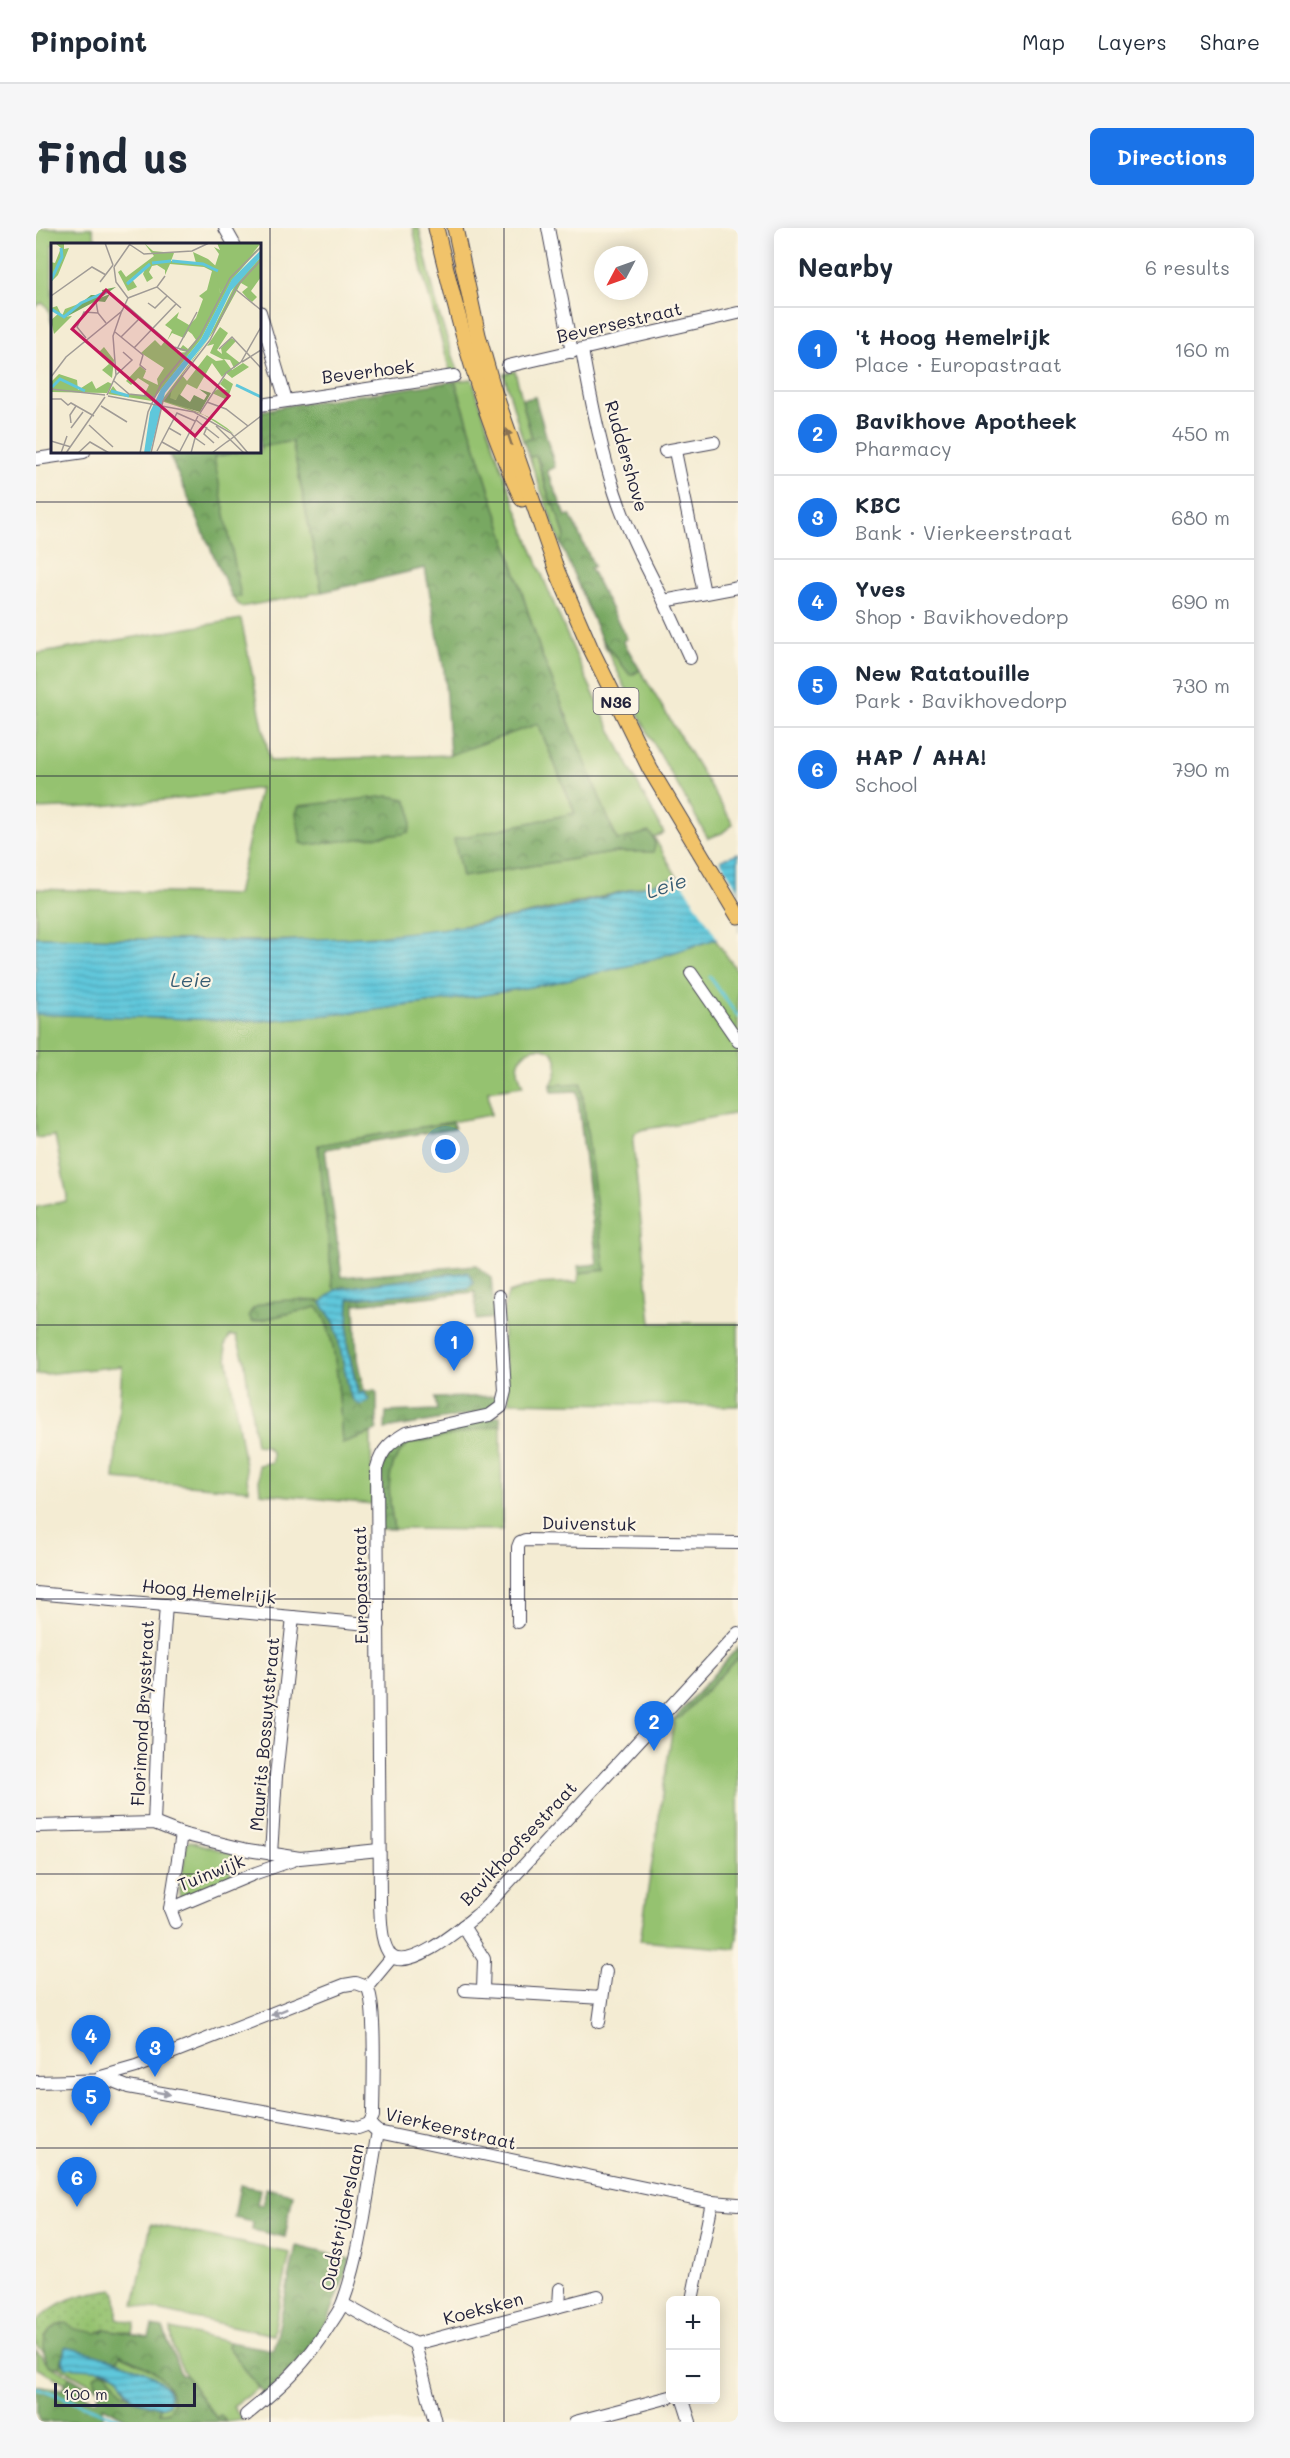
<!DOCTYPE html>
<meta charset="utf-8">
<style>
:root{--surface:#fff;--page:#f6f6f7;--text:#1f2937;--muted:#747a83;--line:#e0e1e3;--accent:#1a73e8}
body{margin:0;font-family:Mali,sans-serif;background:var(--page);color:var(--text)}
.controls{position:absolute;right:18px;bottom:18px;display:grid;overflow:hidden;border-radius:9px;box-shadow:0 3px 15px #0003}
.controls button{width:54px;height:54px;display:grid;place-items:center;padding:0;border:0;border-bottom:2px solid var(--line);background:var(--surface);color:var(--text);font:30px sans-serif}
.compass{position:absolute;left:558px;top:18px;width:54px;height:54px;border-radius:50%;background:var(--surface);box-shadow:0 3px 15px #0003;rotate:229deg}
.scale{position:absolute;left:18px;bottom:15px;width:142px;box-sizing:border-box;padding-left:6px;border:3px solid #22223b;border-top:0;font-size:16px;line-height:21px;white-space:nowrap;color:#22223b;-webkit-text-stroke:4px #fcf5e5;paint-order:stroke}
.you{position:absolute;left:410px;top:922px;width:21px;height:21px;margin:-15px;border:4px solid #fff;border-radius:50%;background:#1a73e8;box-shadow:0 0 0 9px #1a73e833}
.badge{display:grid;place-items:center;width:39px;height:39px;border-radius:50%;background:var(--accent);color:#fff;font-size:20px;font-weight:700}
.pin{position:absolute;translate:-50% -50px;filter:drop-shadow(0 2px 3px #0008)}
.pin::after{content:'';position:absolute;top:32px;width:21px;height:18px;background:inherit;clip-path:polygon(0 0,100% 0,50% 100%)}
.list{margin:0;padding:0;list-style:none}
h2{display:flex;justify-content:space-between;align-items:center;height:78px;margin:0;padding:0 24px;font-size:26px}
h2 small{font-size:20px;font-weight:400;color:var(--muted)}
.list li{display:grid;grid-template-columns:39px 1fr auto;gap:18px;align-items:center;box-sizing:border-box;height:84px;padding:0 24px;border-top:2px solid var(--line)}
.list b{display:block;font-size:22px;white-space:nowrap}
.list p{margin:0;font-size:20px;white-space:nowrap;color:var(--muted)}
.list em{font-size:20px;font-style:normal;color:var(--muted)}
.map{position:relative;flex:none;width:702px;height:2194px;overflow:hidden;border-radius:9px}
header{display:flex;align-items:center;gap:36px;box-sizing:border-box;height:84px;padding:0 30px;background:var(--surface);border-bottom:2px solid var(--line)}
header strong{font-size:28px}
nav{display:flex;gap:33px;margin-inline-start:auto;font-size:21px}
.intro{display:flex;align-items:center;justify-content:space-between;box-sizing:border-box;height:144px;padding:0 36px}
h1{margin:0;font-size:42px}
.button{padding:15px 27px;border-radius:9px;background:var(--accent);color:#fff;font-size:21px;font-weight:700}
main{display:flex;gap:36px;padding:0 36px}
aside{flex:1;background:var(--surface);border-radius:9px;box-shadow:0 3px 15px #0003}
.map>svg:first-child{display:block}
.grass{fill:#95c26f;stroke:#5c7255;stroke-width:1.5}
.forest{fill:url(#forest-crowns);stroke:#4d654e;stroke-width:1.5}
.park{fill:url(#park-dots);stroke:#5c7255;stroke-width:1.5}
.water{fill:url(#water-rules);stroke:#40748b;stroke-width:1.5}
.pier{fill:#f4ecd3}
.lines{fill:none;stroke-linecap:round;stroke-linejoin:round}
.stream{stroke:#5fc7db;stroke-width:3}
.minor-casing{stroke:#424052;stroke-width:14}
.major-casing{stroke:#424052;stroke-width:17}
.minor{stroke:#fff;stroke-width:12}
.major{stroke:#f1c36a;stroke-width:15}
.oneway{fill:#8a7252}
.oneway2{fill:#9c9ca7}
.grid{fill:none;stroke:#22223b;stroke-width:1.5;stroke-opacity:0.55}
.labels{text-anchor:middle;dominant-baseline:central;stroke-width:4.5;stroke-linejoin:round;paint-order:stroke}
.shield{fill:#fcf5e5;stroke:#63616e;stroke-width:1.5}
.shield-label{font-size:16px;font-weight:bold;fill:#22223b}
.street-label{font-size:18px;fill:#22223b;stroke:#fcf5e5}
.water-label{font-size:20px;font-style:italic;fill:#375c73;stroke:#fcf5e5}
.inset-river{fill:none;stroke:#5fc7db;stroke-width:3}
.inset-road{fill:none;stroke:#a09b96;stroke-width:1.5}
.view{fill:#c2185b;fill-opacity:0.15;stroke:#c2185b;stroke-width:3}
.inset-edge{fill:none;stroke:#22223b;stroke-width:3}
</style>
<header>
<strong>Pinpoint</strong>
<nav><a>Map</a><a>Layers</a><a>Share</a></nav>
</header>
<div class="intro"><h1>Find us</h1><a class="button">Directions</a></div>
<main>
<div class="map">
<svg width="702" height="2194" viewBox="0 0 702 2194">
<defs>
<pattern id="forest-crowns" width="20" height="18" patternUnits="userSpaceOnUse" patternTransform="scale(1.5)"><rect width="20" height="18" fill="#78a862"/><path d="M2 6a3 3 0 1 1 6 0M12 15a3 3 0 1 1 6 0" fill="none" stroke="#628852"/></pattern>
<pattern id="park-dots" width="8" height="8" patternUnits="userSpaceOnUse" patternTransform="scale(1.5)"><rect width="8" height="8" fill="#95c26f"/><path d="M2 2h.1M6 6h.1" fill="none" stroke="#80a661" stroke-width="1.8" stroke-linecap="round"/></pattern>
<pattern id="water-rules" width="6" height="5" patternUnits="userSpaceOnUse" patternTransform="scale(1.5)"><rect width="6" height="5" fill="#5fc7db"/><path d="M0 2.5h6" fill="none" stroke="#4ea1b3"/></pattern>
</defs>
<rect width="100%" height="100%" fill="#fcf5e5"/>
<filter id="ink" filterUnits="userSpaceOnUse"><feTurbulence type="fractalNoise" baseFrequency=".0167" numOctaves="2"/><feDisplacementMap in="SourceGraphic" scale="12" xChannelSelector="R" yChannelSelector="G"/><feConvolveMatrix kernelMatrix="1 2 1 2 8 2 1 2 1" color-interpolation-filters="sRGB"/></filter>
<filter id="wash" filterUnits="userSpaceOnUse"><feTurbulence type="fractalNoise" baseFrequency=".008" numOctaves="4" result="noise"/><feDisplacementMap in="SourceGraphic" scale="24" xChannelSelector="R" yChannelSelector="G"/><feGaussianBlur stdDeviation="1.35" result="paint"/><feColorMatrix in="noise" values="0 0 0 0 0 0 0 0 0 0 0 0 0 0 0 0 0 1.4 0 .05"/><feComposite in="paint" operator="in"/></filter>
<g filter="url(#wash)">
<rect width="100%" height="100%" fill="#f4ecd3"/>
<g class="grass">
<path d="M0 0H56L61 16H16V96L12 80 6 75 0 78Z"/>
<path d="M377 0H383L403 86 422 143 415 146 387 47Z"/>
<path d="M479 143 496 211 487 213 468 146Z"/>
<path d="M436 151C486 309 548 460 628 605L618 609 641 649C542 676 444 700 342 708 228 717 114 711 0 709V661L201 667 224 560 161 569 54 579 0 581V426L205 391 234 533 414 527 502 495 539 585 419 611 426 649 582 624H593L581 613 505 425 419 153Z"/>
<path d="M256 213 286 364 205 379 196 369H204L177 228 202 224H224V219Z"/>
<path d="M500 228 515 276 518 275 529 309 525 317 493 229Z"/>
<path d="M565 410 575 424 598 446 604 442 697 596 686 605 672 610 615 511Z"/>
<path d="M679 711 702 744V885L605 902 599 905 597 914 615 1095H702V1178L473 1174C471 1148 460 1086 473 1065L500 1056 542 1054 543 1045 568 1042 545 856 515 857C539 814 484 808 482 840 482 846 485 853 487 858L452 863 455 887 282 917 297 1058 300 1061 285 1075 283 1073 217 1094 281 1079C302 1100 304 1184 306 1215L335 1205 336 1276 224 1265 222 1237 236 1234V1225L230 1218 220 1217 208 1131 200 1108H194L189 1117 213 1262 78 1251 86 1138 0 1147V979L30 973 31 968 19 908 0 910V786L224 793 323 784 442 768 517 755 604 735Z"/>
<path d="M465 1197 466 1302 358 1301C353 1271 346 1238 372 1216Z"/>
<path d="M702 1429V1702L699 1721 604 1713 638 1491 645 1488Z"/>
<path d="M154 1613 204 1628 190 1633 196 1648 145 1670 143 1666 151 1615Z"/>
<path d="M115 1996 254 2025 237 2107 98 2077Z"/>
<path d="M135 2101 193 2114 192 2117 222 2160 197 2178 207 2192 190 2194 184 2187 180 2190C161 2163 136 2136 135 2101Z"/>
<path d="M0 2122 14 2138 34 2148 30 2155 0 2140Z"/>
<path d="M84 2126C111 2139 131 2143 138 2175L134 2183 123 2185 124 2179 133 2176 131 2160 118 2149 82 2132Z"/>
<path d="M27 2133 28 2137C39 2139 76 2141 82 2147 86 2152 88 2159 91 2165L88 2166 71 2144 60 2155 62 2160 22 2138Z"/>
</g>
<g class="forest">
<path d="M419 153 505 425 581 612 613 604C619 610 621 617 617 624H582L426 649 418 611 539 585 502 496 414 527 408 442 389 340 286 364 256 213 224 219V183L255 177Z"/>
<path d="M499 169 519 239 511 243 530 288 534 287 558 338 554 340 591 411 587 413 604 442 594 447 565 410 525 317 529 308 518 276H515L501 228 493 229 487 213 496 210 486 172Z"/>
<path d="M132 224H202L178 229 205 369H196Z"/>
<path d="M353 568 369 571C376 582 377 591 373 604L366 606 271 617 265 615 260 585 263 578Z"/>
<path d="M545 855 569 1042 543 1045 542 1038 561 1036 541 863 516 864 515 857Z"/>
<path d="M416 894 419 900 289 921 306 1049 441 1037 455 1050 459 1090 440 1092 439 1064 319 1076 321 1131 328 1164 338 1162 341 1165V1199L340 1203 306 1215C304 1185 302 1099 281 1079L216 1094 213 1087C220 1068 266 1072 284 1073L299 1095 315 1170 323 1166 311 1116 313 1071 431 1060 438 1055 432 1044 300 1061 297 1059 282 917Z"/>
<path d="M462 1168 464 1181 349 1201 350 1184 401 1182 399 1170Z"/>
<path d="M464 1188 465 1197 372 1216C346 1238 353 1271 358 1301H344L346 1239 349 1229 364 1213 384 1205Z"/>
<path d="M702 1419V1429L645 1489 638 1491Z"/>
<path d="M204 1957 224 1961 221 1976 227 1977 230 1960 257 1966 249 2009 216 2002 217 1994 198 1990Z"/>
<path d="M260 2018 315 2031 292 2093 262 2134 228 2167 191 2117 193 2114 238 2122Z"/>
<path d="M31 2095 67 2104 69 2101 113 2109 116 2098 127 2100 145 2147H149L180 2190 185 2187 190 2194H97L67 2178V2194H5L0 2184V2157L26 2161 34 2148 49 2157 48 2161 44 2165 59 2172 62 2170 63 2163 58 2149 65 2144H71L88 2166 91 2165 97 2171 124 2179 123 2185 133 2183 138 2175C131 2143 111 2139 84 2126L82 2132 29 2119 25 2137 20 2139 14 2138C1 2119 8 2098 31 2095Z"/>
</g>
<path class="park" d="M77 2061 81 2066V2090L99 2095 97 2105 70 2101 61 2105 39 2101 31 2095C15 2097 6 2107 8 2124L0 2116V2094C25 2069 44 2067 77 2061Z"/>
<g class="water">
<path d="M702 625V704L604 735 517 755 442 768 323 784 224 793 0 786V709L229 714 343 708 438 697 532 679 641 649Z"/>
<path d="M432 1044 438 1055 431 1060 313 1071 311 1116 322 1166 328 1164 333 1172 326 1177C319 1177 315 1168 313 1162L299 1095 285 1075 300 1061Z"/>
<path d="M29 2119C52 2124 143 2142 133 2176L124 2179 97 2171 81 2146 72 2142 30 2139 27 2133Z"/>
</g>
<path class="pier" d="M683 631 702 661V707L683 713 641 646Z"/>
<g class="lines">
<g class="stream">
<path d="M674 749 702 789"/>
<path d="M0 2159 92 2194"/>
</g>
</g>
</g>
<g filter="url(#ink)">
<g class="lines">
<g class="minor-casing">
<g id="minor">
<path d="M189 0 198 16"/>
<path d="M512 0 536 124"/>
<path d="M224 84 250 172"/>
<path d="M546 122C554 167 565 222 579 265 591 302 610 338 628 373L702 359"/>
<path d="M472 138 702 85"/>
<path d="M224 177 418 148"/>
<path d="M629 223 678 214"/>
<path d="M639 223 668 365"/>
<path d="M0 231 48 224"/>
<path d="M628 373 654 430"/>
<path d="M655 745 702 813"/>
<path d="M0 1365 343 1397"/>
<path d="M482 1394V1319L484 1314 489 1312 702 1315"/>
<path d="M118 1595 123 1474 130 1377"/>
<path d="M0 1598 118 1595 146 1606 212 1622 264 1630 343 1622"/>
<path d="M235 1626 240 1548 257 1389"/>
<path d="M134 1681 220 1645 260 1631"/>
<path d="M139 1694 134 1681 146 1606"/>
<path d="M427 1698 448 1731 447 1762"/>
<path d="M356 1729C344 1716 345 1692 344 1675L341 1239C346 1221 355 1214 370 1205L454 1187 465 1179 469 1163 463 1068"/>
<path d="M331 1759 356 1729C378 1742 429 1696 446 1683L702 1405"/>
<path d="M331 1759C341 1773 337 1866 337 1888L333 1896"/>
<path d="M429 1762 566 1770"/>
<path d="M563 1794 570 1743"/>
<path d="M65 1849 100 1839 308 1757 320 1755 331 1759"/>
<path d="M0 1854 74 1852 92 1859 322 1900 333 1896"/>
<path d="M333 1896 342 1904 676 1974 702 1976"/>
<path d="M656 2072 676 1974"/>
<path d="M307 2076 379 2116 399 2194"/>
<path d="M523 2078 524 2061"/>
<path d="M379 2116 562 2068"/>
<path d="M647 2172 654 2194"/>
<path d="M210 2187C243 2160 271 2135 293 2098 298 2090 304 2083 307 2074 327 2020 331 1961 342 1904"/>
<path d="M539 2194 634 2169"/>
</g>
</g>
<g class="major-casing">
<g id="major">
<path d="M400 0C422 92 446 185 486 271"/>
<path d="M419 0 442 107 457 160 521 343 554 419 614 541 702 688"/>
</g>
</g>
<use href="#minor" class="minor"/>
<use href="#major" class="major"/>
</g>
<defs><path id="oneway-solid" d="M-6-.8H1V-3.2L6.5 0L1 3.2V.8H-6Z" transform="scale(1.5)"/></defs>
<use class="oneway" href="#oneway-solid" transform="translate(473 209) rotate(-108)"/>
<g class="oneway2">
<use href="#oneway-solid" transform="translate(243 1784) rotate(158)"/>
<use href="#oneway-solid" transform="translate(126 1865) rotate(10)"/>
</g>
</g>
<path class="grid" d="M234 0V2194M468 0V2194M0 274H702M0 548H702M0 823H702M0 1097H702M0 1371H702M0 1646H702M0 1920H702"/>
<g class="labels">
<rect class="shield" x="557.5" y="460" width="45" height="26" rx="4.5"/>
<g class="shield-label">
<text x="580" y="473">N36</text>
</g>
<g class="street-label">
<text transform="translate(583 94) rotate(-13)">Beversestraat</text>
<text transform="translate(332 143) rotate(-7)">Beverhoek</text>
<text transform="translate(591 228) rotate(74)">Ruddershove</text>
<text transform="translate(553 1295) rotate(1)">Duivenstuk</text>
<text transform="translate(324 1357) rotate(-91)">Europastraat</text>
<text transform="translate(173 1363) rotate(5)">Hoog Hemelrijk</text>
<text transform="translate(106 1485) rotate(-87)">Florimond Brysstraat</text>
<text transform="translate(228 1506) rotate(-85)">Maurits Bossuytstraat</text>
<text transform="translate(482 1615) rotate(-47)">Bavikhoofsestraat</text>
<text transform="translate(175 1644) rotate(-22)">Tuinwijk</text>
<text transform="translate(415 1900) rotate(13)">Vierkeerstraat</text>
<text transform="translate(306 1989) rotate(-78)">Oudstrijderslaan</text>
<text transform="translate(447 2080) rotate(-15)">Koeksken</text>
</g>
<g class="water-label">
<text transform="translate(630 657) rotate(-18)">Leie</text>
<text x="155" y="751">Leie</text>
</g>
</g>
<g transform="translate(15 15)">
<rect width="210" height="210" fill="#f4ecd3"/>
<path d="M4 0H13V6L18 5 7 32 0 39V19L4 20 10 5ZM93 0 102 8 123 10 120 18 145 20 142 9 157 16 167 25 169 50 189 21 210 3 181 37 150 96 101 158 57 151 62 143 68 151 93 152 98 142 87 135 80 142 75 138 89 123 95 128 92 135 107 142 106 136 113 125 90 110 104 97 110 103 114 98 126 110 136 109 128 107 132 102 137 106 145 97 141 91 137 88 133 95 121 90 116 98 121 87 114 82 128 69 126 75 138 82 145 75 152 56 148 53 156 47 161 28 153 24 119 21 114 32V27L106 22 101 23 98 29 102 35 96 39 92 31 95 24 76 39 81 36 86 44 77 48 67 29 70 27 75 34 103 13ZM210 14V34L200 48 206 54 201 59 197 56 191 49 197 44 190 40 166 84 131 132 136 138 156 112 165 118 173 117 159 110 163 101 156 103 169 84 177 90 166 107 171 111 170 105 180 95 185 98 175 109 189 120 183 125 179 117 173 116 181 127 192 120 198 124 181 135 175 130 171 134 161 120 146 146 136 141 126 157 115 156 149 170 164 177 176 185 183 191 153 172 110 158 157 96 184 42ZM30 60 13 74H11L21 73 3 91 0 77 7 71 0 65 6 63 11 73 14 66ZM53 104 63 117 61 135 51 127 58 121 48 109ZM8 131 26 137 27 147 41 138 45 146 57 139 61 141 56 150 0 149V139ZM173 135 182 141 176 157 161 150 167 146 173 150 172 146 176 147 169 141Z" fill="#95c26f"/>
<path d="M65 44 49 55 59 51 54 59 45 58 13 75 8 72 13 74 40 52H52L51 47ZM121 146 119 155 125 157 128 151 139 159 143 152 153 157 156 152 148 146 160 150 149 169 113 158Z" fill="#78a862"/>
<path d="M166 0H210L169 50 164 23 168 11 163 4 169 7Z" fill="#95c26f"/>
<path d="M210 7V14L180 48 157 96 114 150 99 210H93L99 169 110 146 150 96 181 36Z" fill="#5fc7db"/>
<path class="inset-river" d="M121 18 152 21 167 28M101 20 120 18M0 37 11 14 10 5M76 41 99 21M0 66 13 74 30 60 57 48M185 142 210 154M1 144 9 136 34 148M60 148 78 153"/>
<path class="inset-road" d="M54 0 62 22M78 1 93 11 141 8 158 0M63 24 65 39 77 55M63 24 79 1M49 39 62 22M106 44 130 65M184 46 210 67M0 53 41 24 55 32M77 55 106 44 114 33M45 59 47 70 55 80M97 60 104 65 116 53M75 62 123 104 137 108M64 89 92 112 89 122 95 127M70 94 90 74M35 95 26 84 33 69 47 70M83 105 125 61M126 106 146 69M168 106 181 94 210 125M191 119 210 107M65 132 81 117 72 109M0 134 15 114 71 68 77 55M63 138 78 151 104 154M0 146 54 152M56 152 65 132 62 93 71 67M57 153 143 169 180 190 197 210M0 156H10L17 162 20 160 43 173M156 159 175 166 197 183M50 163 76 179M149 170 175 130 190 119 210 84M145 177 168 195M20 180 19 172 25 163M38 182 62 204M165 183 193 210M156 184 153 191 163 200M20 185 32 169M118 185 126 170 144 178M0 198 20 204M111 199 129 209M176 199 210 173M106 208 118 185 130 192M10 210 16 193M15 210 54 154M27 210 39 199 58 210M89 210 97 169 110 141 149 93 179 35 210 4M100 210 112 158 159 97 186 43 210 17M128 210 147 173M140 210 144 195 154 202M161 210 177 198"/>
<path class="view" d="M55 47 178 153 144 193 21 86Z"/>
<rect width="210" height="210" class="inset-edge"/>
</g>
</svg>
<div class="controls">
<button>+</button>
<button>−</button>
</div>
<svg class="compass" viewBox="-18 -18 36 36"><path d="M0-13l5 13h-10z" fill="#e53935"/><path d="M0 13l5-13h-10z" fill="#747a83"/></svg>
<div class="scale">100 m</div>
<div class="you"></div>
<div class="pin badge" style="left:418px;top:1143px">1</div>
<div class="pin badge" style="left:618px;top:1523px">2</div>
<div class="pin badge" style="left:119px;top:1849px">3</div>
<div class="pin badge" style="left:55px;top:1837px">4</div>
<div class="pin badge" style="left:55px;top:1898px">5</div>
<div class="pin badge" style="left:41px;top:1979px">6</div>
</div>
<aside>
<h2>Nearby<small>6 results</small></h2>
<ul class="list">
<li><span class="badge">1</span><div><b>'t Hoog Hemelrijk</b><p>Place · Europastraat</p></div><em>160 m</em></li>
<li><span class="badge">2</span><div><b>Bavikhove Apotheek</b><p>Pharmacy</p></div><em>450 m</em></li>
<li><span class="badge">3</span><div><b>KBC</b><p>Bank · Vierkeerstraat</p></div><em>680 m</em></li>
<li><span class="badge">4</span><div><b>Yves</b><p>Shop · Bavikhovedorp</p></div><em>690 m</em></li>
<li><span class="badge">5</span><div><b>New Ratatouille</b><p>Park · Bavikhovedorp</p></div><em>730 m</em></li>
<li><span class="badge">6</span><div><b>HAP / AHA!</b><p>School</p></div><em>790 m</em></li>
</ul>
</aside>
</main>
